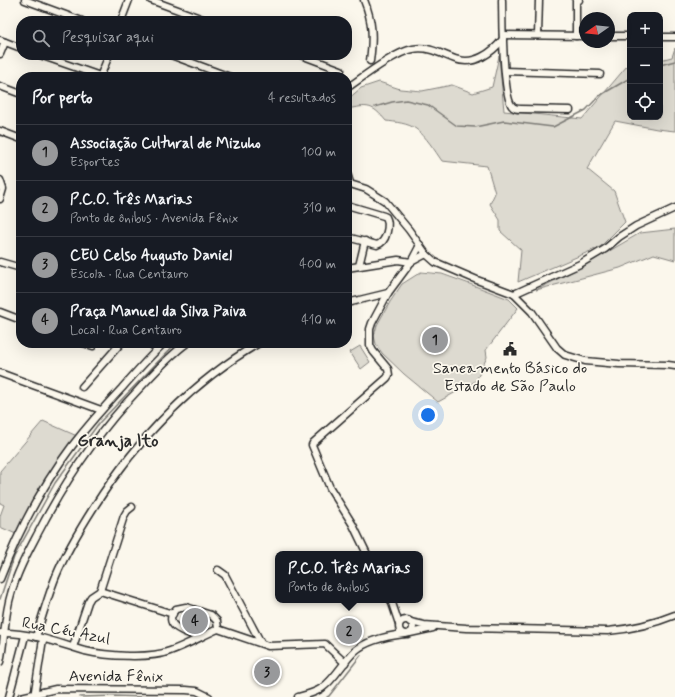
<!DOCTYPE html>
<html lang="pt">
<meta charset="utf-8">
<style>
:root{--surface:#171b24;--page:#20242c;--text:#f1f3f6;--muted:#9ea1a6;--line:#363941;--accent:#98999b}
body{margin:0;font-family:Mynerve,sans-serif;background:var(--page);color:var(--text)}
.controls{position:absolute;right:12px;top:12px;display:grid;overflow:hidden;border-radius:8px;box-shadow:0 4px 16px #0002}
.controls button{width:36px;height:36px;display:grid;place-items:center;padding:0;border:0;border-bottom:1px solid var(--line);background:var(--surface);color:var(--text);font:20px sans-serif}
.compass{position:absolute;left:579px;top:12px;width:36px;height:36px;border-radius:50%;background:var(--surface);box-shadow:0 4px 16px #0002;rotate:256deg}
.you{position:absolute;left:428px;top:415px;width:14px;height:14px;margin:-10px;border:3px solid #fff;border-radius:50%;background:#1a73e8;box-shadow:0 0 0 6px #1a73e833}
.badge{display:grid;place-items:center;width:26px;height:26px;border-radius:50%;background:var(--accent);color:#111;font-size:13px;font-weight:700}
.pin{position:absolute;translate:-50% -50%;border:2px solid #fff;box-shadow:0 1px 4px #0006}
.popup{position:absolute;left:275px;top:551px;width:148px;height:52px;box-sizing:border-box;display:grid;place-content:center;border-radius:8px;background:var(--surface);filter:drop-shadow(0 1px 3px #0005);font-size:13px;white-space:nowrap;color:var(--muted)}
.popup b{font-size:15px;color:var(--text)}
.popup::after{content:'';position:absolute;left:50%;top:100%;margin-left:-8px;border:8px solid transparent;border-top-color:var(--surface)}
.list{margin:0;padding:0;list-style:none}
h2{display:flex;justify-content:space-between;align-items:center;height:52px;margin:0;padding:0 16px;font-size:17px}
h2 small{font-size:13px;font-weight:400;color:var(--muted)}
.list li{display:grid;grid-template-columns:26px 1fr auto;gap:12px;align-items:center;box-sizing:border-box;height:56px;padding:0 16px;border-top:1px solid var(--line)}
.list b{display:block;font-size:15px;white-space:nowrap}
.list p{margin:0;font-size:13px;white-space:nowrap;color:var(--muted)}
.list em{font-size:13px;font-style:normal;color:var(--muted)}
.icon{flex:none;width:22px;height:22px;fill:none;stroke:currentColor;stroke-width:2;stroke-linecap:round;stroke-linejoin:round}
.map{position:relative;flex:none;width:675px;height:697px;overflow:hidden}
.search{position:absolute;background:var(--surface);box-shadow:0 4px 16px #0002;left:16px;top:16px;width:336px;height:44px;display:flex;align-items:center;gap:10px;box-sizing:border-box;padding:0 14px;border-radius:16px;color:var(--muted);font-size:15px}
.panel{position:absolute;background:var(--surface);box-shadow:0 4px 16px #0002;left:16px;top:72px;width:336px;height:276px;border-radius:16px}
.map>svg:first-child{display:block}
.green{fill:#dddad0;stroke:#84827e}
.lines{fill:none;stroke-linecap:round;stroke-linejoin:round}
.stream{stroke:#7b7a75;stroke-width:1.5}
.minor-casing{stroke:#2b2b2b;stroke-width:9}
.minor{stroke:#fbf7ec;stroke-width:6}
.labels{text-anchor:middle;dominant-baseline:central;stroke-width:3.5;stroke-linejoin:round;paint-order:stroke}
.poi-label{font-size:16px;fill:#2b2b2b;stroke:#fbf7ec}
.street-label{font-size:16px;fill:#2b2b2b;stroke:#fbf7ec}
.neighbourhood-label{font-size:17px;font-weight:bold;fill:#2b2b2b;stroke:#fbf7ec}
</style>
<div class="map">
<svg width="675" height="697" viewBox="0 0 675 697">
<rect width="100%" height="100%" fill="#fbf7ec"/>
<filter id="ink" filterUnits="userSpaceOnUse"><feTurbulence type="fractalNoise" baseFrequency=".025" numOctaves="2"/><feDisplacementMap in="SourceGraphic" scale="8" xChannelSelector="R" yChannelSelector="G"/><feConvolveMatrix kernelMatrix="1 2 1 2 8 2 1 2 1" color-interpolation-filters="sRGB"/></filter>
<g filter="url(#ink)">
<g class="green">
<path d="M675 48V131L657 129 615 121 587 169 614 191 625 222 600 247 518 282 521 250 500 231V220L490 204 495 193 487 166 442 161C435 151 426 136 416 129 408 123 395 122 386 121 372 104 368 105 347 109L348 99 361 88 379 82 400 89 422 91 452 85 473 93 492 87 499 56 504 111 582 119 627 66 630 65V117H660V60L672 57Z"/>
<path d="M675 229V260L654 254 620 268 536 290 589 263 640 233Z"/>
<path d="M421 272 442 274 467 283 509 299 518 308 486 350 487 357 476 381 438 402 404 374 382 353 376 344 374 336 377 325 390 302 402 284Z"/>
<path d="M360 346 370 362 361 369 350 352Z"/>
<path d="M43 421 77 436 48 475 16 534 0 527V516L4 505 0 503V471Z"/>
</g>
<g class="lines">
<g class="stream">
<path d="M660 65 675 61"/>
<path d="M375 107 392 102 406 100 428 105 457 126 475 127 504 121 553 127 586 110 599 96 630 78"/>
<path d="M0 599 14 557 55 483 99 423 176 343"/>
<path d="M80 697 115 696 146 697"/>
<path d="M327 697 329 696 361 655"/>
</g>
<g class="minor-casing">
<g id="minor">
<path d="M25 0 82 21"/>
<path d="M151 0 208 21"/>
<path d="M364 0C373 22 373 38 370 61"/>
<path d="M502 0C502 16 503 97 512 106 514 109 517 109 521 109L570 110"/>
<path d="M121 21 129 0"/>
<path d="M503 35 585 36"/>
<path d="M538 35 539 0"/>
<path d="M576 36V0H579"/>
<path d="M609 36H630"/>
<path d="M660 37H675"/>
<path d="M0 40 21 48"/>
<path d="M0 54 5 42"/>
<path d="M40 55 103 77"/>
<path d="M171 55 230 77"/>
<path d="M301 55 341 70"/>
<path d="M505 71 600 74"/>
<path d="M100 77 109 55"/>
<path d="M0 86 21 94"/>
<path d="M347 88C363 77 395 52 413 49 429 46 441 54 455 59 474 66 492 53 503 39"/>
<path d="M0 131 21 139"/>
<path d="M347 173 350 183"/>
<path d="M0 180 3 189 0 199"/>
<path d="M347 183 366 189 385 201 409 230 426 254 435 262 477 280 514 294 532 312 557 348 565 355 585 361 619 364 668 365 675 366"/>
<path d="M347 205 384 216 386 217C390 224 387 242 377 245L347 237"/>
<path d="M0 262 21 268"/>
<path d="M411 262 426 254"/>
<path d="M359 266 365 241"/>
<path d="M347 268 398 260 411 262"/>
<path d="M514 294 580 264 605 249 619 237 636 226 675 208"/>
<path d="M347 303 388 293"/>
<path d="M0 312 21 320"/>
<path d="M83 343 93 346"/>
<path d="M150 343 157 349"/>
<path d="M0 373 101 410"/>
<path d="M82 387 121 343"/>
<path d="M367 554 353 525 330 488 312 445 313 443 387 378 389 375 388 369 373 351 370 345V329L372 323 388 293 411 262 420 245"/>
<path d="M218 570 225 575 261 643"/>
<path d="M0 579C18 532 42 486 72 446 88 425 105 406 122 388 135 373 149 357 164 343"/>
<path d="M100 591 173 614"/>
<path d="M391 600 399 624"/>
<circle cx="406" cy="627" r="7"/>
<path d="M410 622 424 625 466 628 608 631C631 629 653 624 675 615"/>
<path d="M218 629 268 646 325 644 345 663"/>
<path d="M1 633C30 632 58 643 85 651 106 656 150 659 170 651 187 645 202 636 218 629"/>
<path d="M410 633 433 628"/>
<path d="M36 637C42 617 48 596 56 576 66 552 80 529 94 507 136 441 191 383 259 343"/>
<path d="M198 637C187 633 160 626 176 609L186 607 211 615 217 621 218 629"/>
<path d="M73 647 88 602 91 597 100 591 124 516 127 511 132 507"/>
<path d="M0 662C5 640 4 616 11 594 17 572 28 552 38 533 66 479 97 433 139 389 154 373 169 356 187 343"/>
<path d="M9 697 25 636"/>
<path d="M21 697 56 689 186 690 197 691 209 697"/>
<path d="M34 697 43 639"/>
<path d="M298 697C306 695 315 693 322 688 335 679 343 662 355 651 367 640 388 636 404 634"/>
</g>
</g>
<use href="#minor" class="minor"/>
</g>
</g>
<defs>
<g id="civic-bare" transform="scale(1.08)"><path d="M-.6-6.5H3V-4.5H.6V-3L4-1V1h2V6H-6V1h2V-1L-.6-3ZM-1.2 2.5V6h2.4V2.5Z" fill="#2b2b2b" stroke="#fbf7ec" stroke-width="2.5" paint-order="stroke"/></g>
</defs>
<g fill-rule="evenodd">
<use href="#civic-bare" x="510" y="349"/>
</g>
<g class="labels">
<g class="poi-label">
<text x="510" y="368">Saneamento Básico do<tspan x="510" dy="18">Estado de São Paulo</tspan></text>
</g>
<g class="street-label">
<text transform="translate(66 631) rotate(11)">Rua Céu Azul</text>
<text x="116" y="676">Avenida Fênix</text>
</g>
<g class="neighbourhood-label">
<text x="118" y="441">Granja Ito</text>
</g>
</g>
</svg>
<div class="controls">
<button>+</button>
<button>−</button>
<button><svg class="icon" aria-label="locate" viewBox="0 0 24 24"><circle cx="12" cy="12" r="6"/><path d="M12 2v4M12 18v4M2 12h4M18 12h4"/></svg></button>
</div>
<svg class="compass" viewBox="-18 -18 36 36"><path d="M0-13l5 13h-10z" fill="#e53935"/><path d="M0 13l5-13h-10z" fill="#9ea1a6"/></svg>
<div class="you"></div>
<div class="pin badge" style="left:435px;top:340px">1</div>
<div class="pin badge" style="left:349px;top:631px">2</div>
<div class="popup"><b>P.C.O. Três Marias</b>Ponto de ônibus</div>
<div class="pin badge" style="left:267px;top:672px">3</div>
<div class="pin badge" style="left:195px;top:621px">4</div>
<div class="search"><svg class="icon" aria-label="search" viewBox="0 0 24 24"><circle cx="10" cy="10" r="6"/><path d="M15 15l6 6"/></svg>Pesquisar aqui</div>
<section class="panel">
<h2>Por perto<small>4 resultados</small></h2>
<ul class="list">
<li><span class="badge">1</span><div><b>Associação Cultural de Mizuho</b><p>Esportes</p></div><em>100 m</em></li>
<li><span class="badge">2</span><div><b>P.C.O. Três Marias</b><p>Ponto de ônibus · Avenida Fênix</p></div><em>310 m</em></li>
<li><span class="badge">3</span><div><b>CEU Celso Augusto Daniel</b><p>Escola · Rua Centauro</p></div><em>400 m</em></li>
<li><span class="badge">4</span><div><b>Praça Manuel da Silva Paiva</b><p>Local · Rua Centauro</p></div><em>410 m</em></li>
</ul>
</section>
</div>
